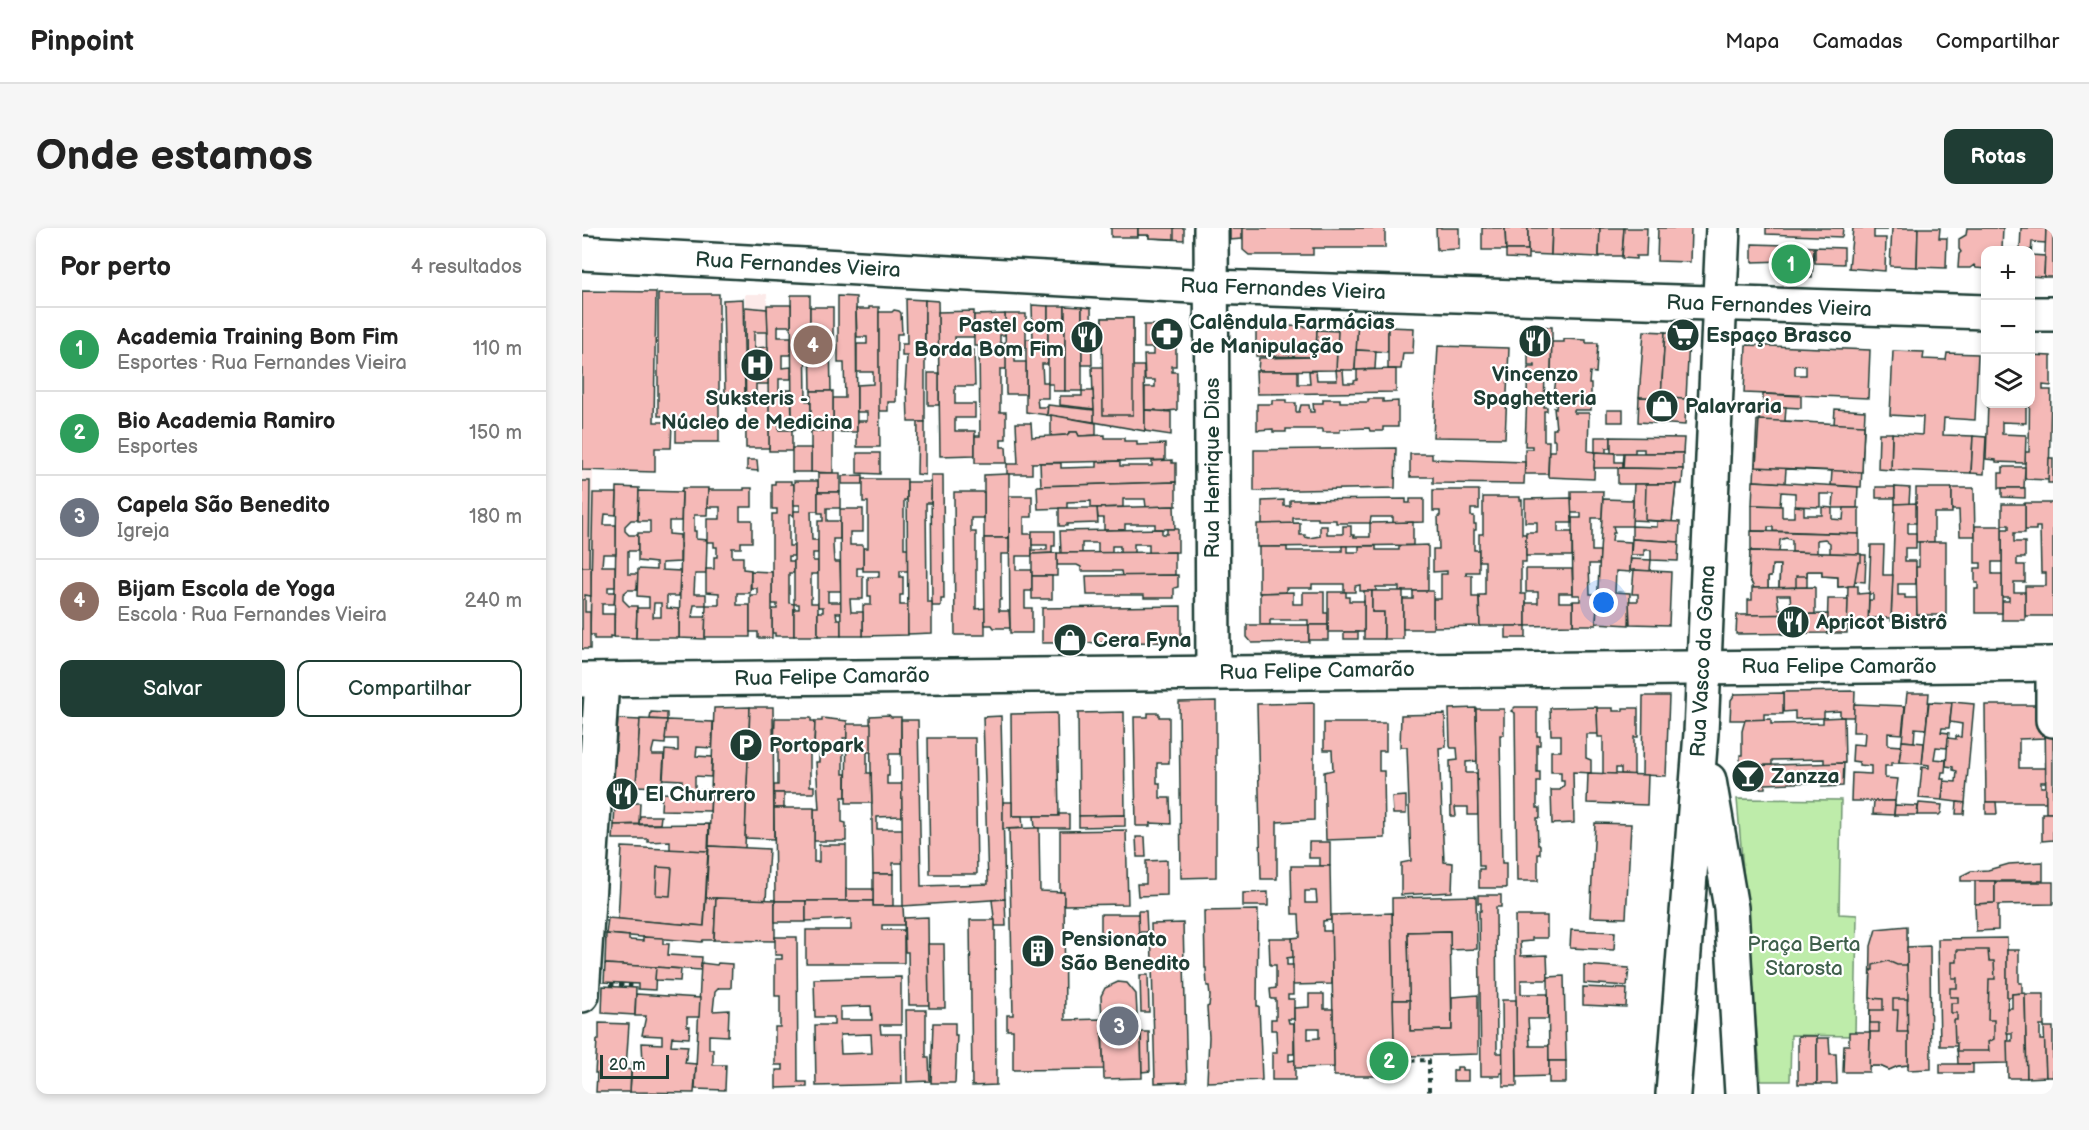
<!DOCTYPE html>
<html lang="pt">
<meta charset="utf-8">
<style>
:root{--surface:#fff;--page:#f6f6f6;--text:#222;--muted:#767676;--line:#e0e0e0;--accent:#1f3d34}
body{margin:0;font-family:"Balsamiq Sans",sans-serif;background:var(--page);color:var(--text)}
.controls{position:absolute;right:18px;top:18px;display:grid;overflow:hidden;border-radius:12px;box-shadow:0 3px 9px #0003}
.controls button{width:54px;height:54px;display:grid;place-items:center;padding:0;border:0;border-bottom:2px solid var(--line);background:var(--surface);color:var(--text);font:30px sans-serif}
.scale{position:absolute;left:18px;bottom:15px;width:69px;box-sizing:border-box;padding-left:6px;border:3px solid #1f3d34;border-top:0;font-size:16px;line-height:21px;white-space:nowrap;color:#1f3d34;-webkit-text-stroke:4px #fff;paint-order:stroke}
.you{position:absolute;left:1022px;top:375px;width:21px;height:21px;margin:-15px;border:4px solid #fff;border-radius:50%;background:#1a73e8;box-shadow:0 0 0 9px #1a73e833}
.badge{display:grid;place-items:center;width:39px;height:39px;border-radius:50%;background:var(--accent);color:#fff;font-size:20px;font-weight:700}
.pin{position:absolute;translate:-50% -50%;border:3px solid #fff;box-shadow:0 2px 6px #0006}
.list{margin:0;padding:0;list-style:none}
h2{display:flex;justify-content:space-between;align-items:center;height:78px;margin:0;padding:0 24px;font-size:26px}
h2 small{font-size:20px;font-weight:400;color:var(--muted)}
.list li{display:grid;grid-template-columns:39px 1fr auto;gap:18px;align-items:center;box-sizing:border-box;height:84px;padding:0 24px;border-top:2px solid var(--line)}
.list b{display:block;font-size:22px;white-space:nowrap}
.list p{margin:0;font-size:20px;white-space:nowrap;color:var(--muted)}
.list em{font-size:20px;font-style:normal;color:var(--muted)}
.actions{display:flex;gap:12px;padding:18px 24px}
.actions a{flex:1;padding:14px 0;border:2px solid var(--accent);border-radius:12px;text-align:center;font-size:21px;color:var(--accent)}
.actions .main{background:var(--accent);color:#fff}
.icon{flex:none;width:33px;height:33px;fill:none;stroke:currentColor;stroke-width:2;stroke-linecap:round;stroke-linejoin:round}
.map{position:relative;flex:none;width:1471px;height:866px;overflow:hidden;border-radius:12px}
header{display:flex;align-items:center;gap:36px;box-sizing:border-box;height:84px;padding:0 30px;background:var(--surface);border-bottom:2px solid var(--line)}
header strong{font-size:28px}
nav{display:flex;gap:33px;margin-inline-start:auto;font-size:21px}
.intro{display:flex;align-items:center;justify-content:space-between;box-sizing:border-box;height:144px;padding:0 36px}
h1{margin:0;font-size:42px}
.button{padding:15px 27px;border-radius:12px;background:var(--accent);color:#fff;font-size:21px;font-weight:700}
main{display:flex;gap:36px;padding:0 36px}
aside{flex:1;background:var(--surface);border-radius:12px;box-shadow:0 3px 9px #0003}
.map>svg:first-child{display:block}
.built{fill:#fceae9}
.green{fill:#beecaa;stroke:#6e946f;stroke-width:1.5}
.building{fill:#f5b9b7;stroke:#1f3d34;stroke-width:1.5;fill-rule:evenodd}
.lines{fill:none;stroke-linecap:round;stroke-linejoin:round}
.minor-casing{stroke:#1f3d34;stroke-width:38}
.major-casing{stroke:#1f3d34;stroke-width:38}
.path{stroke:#1f3d34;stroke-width:4;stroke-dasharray:4.5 4.5;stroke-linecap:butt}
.minor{stroke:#fff;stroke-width:33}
.major{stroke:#fff;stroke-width:33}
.labels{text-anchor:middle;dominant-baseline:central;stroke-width:4.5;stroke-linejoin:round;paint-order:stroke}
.street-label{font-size:21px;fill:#1f3d34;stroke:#fff}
.poi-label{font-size:21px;font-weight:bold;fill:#1f3d34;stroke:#fff;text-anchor:start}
.park-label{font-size:21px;fill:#3f604c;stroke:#fff}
</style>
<header>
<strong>Pinpoint</strong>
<nav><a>Mapa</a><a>Camadas</a><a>Compartilhar</a></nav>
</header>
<div class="intro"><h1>Onde estamos</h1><a class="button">Rotas</a></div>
<main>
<aside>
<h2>Por perto<small>4 resultados</small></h2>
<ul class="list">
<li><span class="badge" style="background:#2e9e5b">1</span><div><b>Academia Training Bom Fim</b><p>Esportes · Rua Fernandes Vieira</p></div><em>110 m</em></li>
<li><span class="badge" style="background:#2e9e5b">2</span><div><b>Bio Academia Ramiro</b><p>Esportes</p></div><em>150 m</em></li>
<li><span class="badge" style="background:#6b7280">3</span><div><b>Capela São Benedito</b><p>Igreja</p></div><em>180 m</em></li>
<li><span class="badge" style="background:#8d6e63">4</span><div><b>Bijam Escola de Yoga</b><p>Escola · Rua Fernandes Vieira</p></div><em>240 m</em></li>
</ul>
<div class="actions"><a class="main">Salvar</a><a>Compartilhar</a></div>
</aside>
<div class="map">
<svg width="1471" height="866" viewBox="0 0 1471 866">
<rect width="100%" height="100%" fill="#fff"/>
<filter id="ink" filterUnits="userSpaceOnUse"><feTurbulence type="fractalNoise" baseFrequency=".0167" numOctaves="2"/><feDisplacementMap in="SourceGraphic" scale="12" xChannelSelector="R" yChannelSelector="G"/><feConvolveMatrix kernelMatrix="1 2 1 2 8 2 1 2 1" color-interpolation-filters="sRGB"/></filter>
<g filter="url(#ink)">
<g class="built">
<path d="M163 66H185L187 220H164Z"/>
<path d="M0 242 11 243 8 421H0Z"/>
</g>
<path class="green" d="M1155 571 1259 572 1257 686 1275 687 1273 808 1209 807 1208 853H1179Z"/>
<g class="building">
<rect x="529" y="0" width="27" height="9"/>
<path d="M556 0H602V12L567 10V7H556Z"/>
<path d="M556 0H592V11L567 10V7H556Z"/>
<path d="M648 0H660V11L648 12Z"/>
<path d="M661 0H803V20H731V27H667L661 22Z"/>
<path d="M854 0H877V21L855 22Z"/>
<path d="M900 0H923L924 22H900Z"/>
<path d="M923 0H946V22H924Z"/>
<path d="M946 0H970L969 27 946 26Z"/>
<path d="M970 0H1018L1017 29 969 27Z"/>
<path d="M1018 0H1042L1040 28H1017Z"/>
<path d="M1042 0H1065L1064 28H1054V31L1040 30Z"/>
<path d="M1076 0H1109L1108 34 1075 33Z"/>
<path d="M1184 0H1261L1260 9 1184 6Z"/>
<path d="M1271 0H1305V2H1292V10H1304L1303 43 1267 40Z"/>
<path d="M1310 0H1336L1335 39 1308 38Z"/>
<path d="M1336 0H1358L1357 10H1365L1364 40 1335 39Z"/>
<path d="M1385 0H1421L1420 22H1404V41L1394 40 1392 37 1388 40H1376L1377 26 1379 24 1377 21V11L1384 7Z"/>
<path d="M1439 0H1464V15L1450 14 1449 27 1463 28 1462 49 1448 48V22H1438Z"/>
<path d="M1464 0H1471V49H1462Z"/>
<path d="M1170 16 1203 17 1202 33 1170 34Z"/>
<path d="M1203 17 1232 19 1231 37 1202 35Z"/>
<path d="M1233 19 1262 20V36L1233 35Z"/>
<path d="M924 22H946V31L924 30Z"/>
<path d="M1202 35 1231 37 1230 50 1201 49Z"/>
<path d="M0 63 74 64 72 194H90L89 220H73V244L0 242Z"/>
<path d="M76 66H137V214H94V188H76Z"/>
<path d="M209 67H228V98H223L224 173H229V194H215V201L210 202Z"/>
<path d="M256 68 274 69 275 204H251V170H263L262 135H256Z"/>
<path d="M161 71 163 166H143L141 72Z"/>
<path d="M324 71 343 72V194H326L325 161H323L325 128H320V116H325Z"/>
<path d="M343 72 356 73 357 123H343Z"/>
<path d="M185 77H209V98H196V109H209V127H200V140L209 139V151H197V162H209L210 191H197V202H210V223H187Z"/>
<path d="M450 77 466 78V136H460L461 154H466V170H455L456 179H466L465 187 444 184V111H451Z"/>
<path d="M466 78H483V163H471V156H466Z"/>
<path d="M483 78 500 79V163H483Z"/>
<path d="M163 79 185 81 186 104H172V118L173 120 186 119V156H174V172H187V220H164Z"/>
<path d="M228 79H251V113H248L249 163H229L228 110H236V106H228Z"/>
<path d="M287 79H297L298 219H275V193H285V184H275V157L291 156V144H275V116H285V109H275L274 81H287Z"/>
<path d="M500 79 509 80 510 137H500Z"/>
<path d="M312 82 317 83 319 85 320 106H315L314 174H306V183H297V84H310Z"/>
<path d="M392 83V109H373V123L392 122 393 158H373V176H393V190H373V203H393V227L358 228 356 84Z"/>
<path d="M423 86H444V120H433V134H444V166H424Z"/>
<path d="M423 86V107H418V115H424V141H418V184H424V211H419V219H424L425 235H393V208H398L397 118H392V87Z"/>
<path d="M776 88 806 90V124L774 122Z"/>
<path d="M520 90H551V138H562L563 203 512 194 510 139H521Z"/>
<path d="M520 90H551V187H521Z"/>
<path d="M756 90 776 91 773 142H754Z"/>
<path d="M562 97H594V138H590V144H595V182L574 184V182H563V159H573V152H563L562 127H571V120H562Z"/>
<path d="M674 97 735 99 734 129 674 128Z"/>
<path d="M952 98 970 99V111L951 110Z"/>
<path d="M806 99 832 100 831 125H821L819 141H806Z"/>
<path d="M735 102 756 103 754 142 676 143 677 130 734 129Z"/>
<path d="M1062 103 1083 104 1079 170 1057 169Z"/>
<path d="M1083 104 1101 105 1107 111 1104 171 1079 170Z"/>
<path d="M950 110 970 111 969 146 963 145 962 179H965V183H962V213H967L966 246H943V221H950V218H943L946 139H953V137H946V113H950Z"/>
<path d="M982 111 1004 112V115H1016L1014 145 1008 144 1007 156H1009V182H992V185H1007L1006 223 1013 224 1012 251 966 249 967 223H973V212H971V201H974L972 180 974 181 975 166H972L975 143H969L970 114H982Z"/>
<path d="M1164 117 1288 122 1286 170 1162 165ZM1213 137 1224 138V147H1213Z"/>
<path d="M856 118 927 120 923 210 851 209Z"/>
<path d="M774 122 794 123 793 141 773 142Z"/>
<path d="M1311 123 1342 124 1341 131 1364 132 1365 125 1396 126 1393 192 1362 190 1361 207 1391 208 1389 245 1309 242 1310 205 1340 207 1341 189 1308 187Z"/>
<path d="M1448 127 1469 128V158L1461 157V162H1469L1467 252 1443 251V224H1447Z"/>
<path d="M814 141V164L675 166 674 143H716V156H728L727 143H734L735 152H755L754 142H761L762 155H772V153L775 152V142Z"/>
<rect x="346" y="145" width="11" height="32"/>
<path d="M229 163H251V201L229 200Z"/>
<path d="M500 163H511L512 181 478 177V168H500Z"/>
<path d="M1181 166 1219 168V180L1181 178Z"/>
<path d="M1057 169 1104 171 1103 197 1056 194Z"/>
<path d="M741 171H758V174H786V171H801V174L816 173V199H801V203H788L787 200 758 201V204H741V201H704V204H691V201L675 202V176H690V172H704V175H714V184H717L719 177H727L728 184H732L731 175H741Z"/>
<path d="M1406 176H1444V195L1420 194V206L1444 207 1443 235 1414 234V232L1404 231Z"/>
<path d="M466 177 512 182V194L465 187Z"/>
<path d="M1178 178 1204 179 1203 193 1252 196 1253 181 1283 183 1279 259 1249 257 1250 243 1204 241 1203 255 1172 253 1175 192H1177Z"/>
<path d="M563 182 589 184V207L563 203Z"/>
<rect x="1025" y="182" width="16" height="12"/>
<path d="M469 187 514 195V207L497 208 495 204H488L485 207 469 208Z"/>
<path d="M1177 192 1282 197 1280 244 1174 239Z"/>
<path d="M336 194H343V247L335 246Z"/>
<path d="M434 195H449L450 209 485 207 488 204H495L497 208 523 207V210H542V213H555V217L583 216V232L450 235V246H425V236H436Z"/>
<path d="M241 201H251V245L229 244V203H241Z"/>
<path d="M1297 205H1310L1309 242 1296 241Z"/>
<path d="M1391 208 1404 209 1402 246 1389 245Z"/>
<path d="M1013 209H1029V220H1024V225L1013 224Z"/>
<path d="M1029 209 1102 210 1101 225H1062V221H1053V225H1029Z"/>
<rect x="210" y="220" width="19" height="24"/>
<path d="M814 220 813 260 672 263V222Z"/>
<path d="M1013 224 1033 225V234H1041V240H1012Z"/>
<path d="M275 225H298V246L275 245Z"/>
<path d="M1042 225H1101V241L1041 240Z"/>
<path d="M828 226H850V231L943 234 942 256 851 255V249H828Z"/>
<path d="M1467 230H1471V255H1466Z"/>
<path d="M165 232H175L176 243 165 242Z"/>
<path d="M590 232V235H594V254L459 258 458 235H479V240L515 239V234L538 233V238H570V233Z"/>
<path d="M1421 239H1443L1442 260H1417V245H1421Z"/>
<path d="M1036 240 1101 241 1100 256H1036Z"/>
<rect x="236" y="245" width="22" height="19"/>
<path d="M425 246H427V310H402V247Z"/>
<path d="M281 247V256H260V248Z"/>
<path d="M349 247H361L362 371H359V378H350Z"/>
<path d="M281 251H325V272H322V320H326V343H318V349H321V367H318V377H326V407L281 408V377H289V368H286V349H297V343H281V320H286V274H281Z"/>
<path d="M0 253H8L7 339H0Z"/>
<path d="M193 253H209V256H212V287H207V318H212V328H207V333H212V345H207V375L212 376V408H193V405H190V381H195V376H190V286H195V281H190V256H193Z"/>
<path d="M212 253H236V283H229L230 312H236V325H231V333H236V346H229V375H236V408H212V381H217V376H212V283H218V277H212Z"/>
<path d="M1171 253 1276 259 1275 280H1251L1252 266H1238V279L1213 278V265L1199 264 1198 278 1170 277Z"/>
<path d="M325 254H349V275H344L345 374H350V405L326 406Z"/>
<path d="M594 254V278L564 279 563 271H541V279L509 280V273L485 274V280L456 281 455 258Z"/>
<path d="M1052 256H1094L1090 294 1050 292Z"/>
<path d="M1064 256H1094L1090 294 1063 292Z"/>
<path d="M35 259 57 260 56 292H49L43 298V303L47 307H56V323H46V346H56L55 362H46L41 366V372L47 378H55L54 410 32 409Z"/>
<rect x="1294" y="259" width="19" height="11"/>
<path d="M1313 259 1328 260 1327 276H1313Z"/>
<path d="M100 260H126L125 287H112V303H114V311L125 312 124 346H113L112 366H124V377H112L110 389H124L123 411 97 410Z"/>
<path d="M162 260H170V279H158V292H170V314H159V320H150V329H161V341L169 342 168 365H155V377H168V409H123L124 377H137V365L124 364V341H132V329H135V319H132V314H125V291H138V279H125L126 262H162Z"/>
<path d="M1334 260H1370V285H1352V314H1334Z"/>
<path d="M1370 260H1392L1393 308H1378L1377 282H1370Z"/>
<path d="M1420 260H1443V270L1420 269Z"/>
<path d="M851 262H897V281H889V288H892V296H894V302H892V322H897V344H884V347H890V369H897L898 398 851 399V371H859V346H865V343L851 344V321H857L856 288H858V283H851Z"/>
<path d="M57 263 100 264 99 293H87V306L98 307V334L80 335V342L98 343 97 368H85V380L97 381V410H54L55 380H67V369L55 368 56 341 74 342V335L56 333V305H68V293H56ZM72 375H79V389H71Z"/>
<path d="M989 263H1021L1020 290H1010V323H1018V336H1007L1008 366H1016L1014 397H991V373H998V367H991L990 290H999V285H989Z"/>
<path d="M236 264H258V280H245V293H258V311H251V317L252 334H258L259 363H246V374H259V385H254L255 391H259V408H236V384H241V379H236V293H241V285H236Z"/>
<path d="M372 264H402V290H389V304H394V381L403 380V407H373Z"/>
<path d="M11 265H35L34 287 23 286 22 297H34V326H21L20 338H33V359H26V364H33L32 376H20V386H32V409L28 408V411H12V407H8Z"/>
<path d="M427 268H450V289H442V306H450V328H434V342H450V363H443V380H450V405H428Z"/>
<path d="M901 269H938V272H940V306H944V334H939V366H944V398H898L897 367H903V333H897V306H901Z"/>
<path d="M989 270 990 295H976V304H990V328H944V304H955V294H943V271Z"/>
<path d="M824 271V275H828V271H842V294L811 295V289H789L788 295H754V292H736V290H711V296H680V273L702 272V278H708V272Z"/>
<path d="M1021 271 1051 272 1050 298H1031L1033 305H1031L1030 313 1049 314 1048 344 1034 343 1033 364 1048 365 1047 397 1014 395Z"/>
<path d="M1334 275V295H1326V305H1334V320H1323V333H1334V356H1316V367H1323V370H1335V393H1309L1313 276Z"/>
<path d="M1443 275H1471V388H1443V358H1464V345H1459L1458 299H1454V302H1443Z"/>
<path d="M1420 276H1443V305H1432V314H1443V330H1435V337H1443V354H1432V364H1443V392H1420V373H1427V369H1420V301H1427V297H1420Z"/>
<path d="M1170 277 1200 278V289H1212V278L1222 279V287H1240V279L1250 280V291L1261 292 1262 280H1277V306L1191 303V299H1186V303H1170Z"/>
<path d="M592 278 593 301H573V296H543V302H522V290H516L515 280Z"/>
<path d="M477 280H515L516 295 485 296V298H477Z"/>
<path d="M258 281H281V304H268V317H281V340H275V348H281V371H268L269 384H281V408H259Z"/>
<path d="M1075 293 1098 294 1097 314 1050 311V298L1075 299Z"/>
<path d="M831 294V317L675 319V296L718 295V307H723V309L727 310 738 308V298H745V306H761V298H769V307H772V309H788V295Z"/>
<path d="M1393 298H1420V334H1410V346H1420V385H1393V361H1396V355H1393V340H1399V335H1393Z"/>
<path d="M580 301V306H585V301H596V324L567 325V316H552V325H538V318H530V325H516V315H500V325H479L478 303Z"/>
<path d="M450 303H473V318H470V325L450 326V322H465V317H450Z"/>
<path d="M1169 303 1277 306V326L1248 325V315L1243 311 1235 312V325L1210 324V312L1204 310 1198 312 1197 324 1169 323Z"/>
<path d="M402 310H427V326H419V372H417V383H427L428 400H412L410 397H403Z"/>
<path d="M1050 311 1097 314 1096 333 1069 332V322H1062V327H1049Z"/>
<path d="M1337 314H1364V387H1335L1334 339H1337Z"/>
<path d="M846 317V363H817V359H794V363H778V357L773 358V364H762V356H730V360H704V364L677 365V319H705V323H760V318H765V324H777V318H794V322H817V318Z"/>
<path d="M1289 317H1302L1301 347H1311L1309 390H1286L1287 372H1291V366H1287Z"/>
<path d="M1168 323 1284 327 1283 354 1272 353V358L1256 359V349L1240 348V343H1225V359L1197 360 1198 337H1190L1189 349H1186V360H1172L1167 349Z"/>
<path d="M1168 323 1279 326V334H1276L1272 358 1256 359V349L1240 348V343H1225V348H1214V359L1197 360 1198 337H1190L1189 349H1186V360H1172L1167 349Z"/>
<path d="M593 324V347L540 348 539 343H499V339L495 337H475V325Z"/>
<path d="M475 325V348H450V326Z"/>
<path d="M1049 331 1069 332 1068 343 1048 342Z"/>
<path d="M0 339H9V368L3 367V384H8V421H0Z"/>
<path d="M944 341H990L991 365H977V374H991V397L944 398V375H956V364H944Z"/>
<path d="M1052 342 1089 344 1087 397 1048 396 1047 373H1056V366H1050Z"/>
<path d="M169 343 190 344V410H176V404H168V367H175V360H169Z"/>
<path d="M596 347V359L592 360V370H562V367H505L504 348Z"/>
<rect x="450" y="348" width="20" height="23"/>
<path d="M1266 358H1276V366L1287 365 1286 397H1265Z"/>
<path d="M1233 359V386L1166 387V372H1170V360ZM1195 367H1208L1209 379 1207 381H1197Z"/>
<path d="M782 363H790V384H802V411H782Z"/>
<path d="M790 363H821V411H802V384H790Z"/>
<path d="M831 363H851V401H821V371H831Z"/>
<path d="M711 364V376H721V364H742V385H746V397H726V392H688V397H678V365Z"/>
<path d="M746 364H764V369H767V373H782V404H746Z"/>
<path d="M1246 371H1266L1265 405H1245Z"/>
<path d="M599 378V414L460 415V380Z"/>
<path d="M1209 386V406H1199V387Z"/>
<path d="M1246 386 1245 405 1154 406 1155 387Z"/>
<path d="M665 397H727V414L670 415 665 409Z"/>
<rect x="727" y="397" width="19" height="15"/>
<rect x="924" y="398" width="20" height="12"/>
<rect x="762" y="404" width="14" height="7"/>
<path d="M1273 463 1272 489H1258V483L1242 484V490L1213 491V483L1201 484V464Z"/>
<path d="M1201 465V486H1182V492H1148L1149 472 1153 466Z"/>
<path d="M1325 465H1347L1344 501 1333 500 1332 514 1320 513Z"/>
<path d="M1061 468H1087L1084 548 1060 547Z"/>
<path d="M634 473V649L599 650 597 474Z"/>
<path d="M1347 474 1370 475 1367 500H1360L1359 504 1367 505 1365 520 1354 519 1352 531 1364 532 1363 544H1360L1359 551H1362L1360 572 1337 570 1340 539 1347 540V537L1340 536Z"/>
<path d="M1370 474 1392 476 1383 575 1360 572 1362 553 1374 554 1375 543 1371 542V539L1364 538 1366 510 1374 511V508L1379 509 1380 496 1368 494Z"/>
<path d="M732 475V592L695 594V651H679L675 476Z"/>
<path d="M1272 476 1323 478 1320 506 1306 505V517L1319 518 1317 535H1309V538H1303V550L1316 551 1313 573H1269L1270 545 1289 546V538L1277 537V534L1270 533 1271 516 1282 517 1283 504H1271Z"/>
<path d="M1403 477H1463V510L1437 511V540H1464V554H1459V559H1464V574H1404Z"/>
<path d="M168 479 163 620 127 618 132 480Z"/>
<path d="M168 479H191L192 611 163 610Z"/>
<path d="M933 479H955V508H958V517H955V544H958V554H955V580H958V590H955L956 617H958V626H956V653H935L933 485 929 483Z"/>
<path d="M1015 479 1016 506H1004V530L1009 532V545L991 544 992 595 970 596 969 562H978L982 557V553H979V544H969V523H979V507H969L968 480Z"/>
<path d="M1463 479H1471V585H1464Z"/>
<path d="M894 480 895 533 884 534V545H895L896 587H886V579H873L874 588H869L868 533 876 532 875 520H869L868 518 867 481Z"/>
<path d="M1015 480H1031V483H1041V480H1056V509H1052V547L1039 546V540H1034V546H1021V509H1016Z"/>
<path d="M894 481H922V507H918L920 635H924V660H897V641H902V638H897Z"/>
<path d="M69 484 85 485V492L68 491Z"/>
<path d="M542 484 543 587 497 588 496 485Z"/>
<path d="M475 485 477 588H430L429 486Z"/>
<path d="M566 485H577V489H587V535H575V555H578V570H588L589 596 568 595V598H554L552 489H566Z"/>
<path d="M863 486 864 519 857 520 862 634 871 635 870 664 819 667V635L829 633 825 519H818L819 487Z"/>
<path d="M307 487 309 489H319V526H307V548H305V556H320V588L295 589V601H321V635H311V646H291L288 488Z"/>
<path d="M419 488 423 671 321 678 319 492H336L339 658 406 656 401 489Z"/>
<path d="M1262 489 1263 535 1242 536V531L1190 532V537L1158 538V527H1160V503L1163 492 1189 491V496L1241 495V490Z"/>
<path d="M193 490H229V493H233L232 517H228V558H232V565H192V557H196V519H192Z"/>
<path d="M240 490 265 493V510H261V546H264V569H260V594L264 595V613H232V581H237L234 534H237V521H232L233 493H240Z"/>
<path d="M36 491 58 492 54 559 31 557Z"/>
<path d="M58 491 85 492 83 516 72 515 70 523V527H82L80 559 54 558Z"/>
<path d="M85 492 131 494 130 520 115 519 114 528 130 529 129 549 113 548V562H129L128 583 79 582 80 565 100 566V552L81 551 83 522 96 523V511H83Z"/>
<path d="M742 495H804V523H797V543H802L803 610 744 612 742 544 751 542 750 522H742Z"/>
<path d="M265 496H289V524H285V545H289L290 575H264Z"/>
<path d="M346 510H393L395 646H348Z"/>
<path d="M1320 513 1342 515 1340 536 1317 534Z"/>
<path d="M1262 535 1261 558 1240 559V554L1183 556V560L1157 561 1158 538Z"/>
<path d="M1006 545 1066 547 1065 577 1005 575Z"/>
<path d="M34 557 54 559 53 575H33Z"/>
<rect x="192" y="565" width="10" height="15"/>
<path d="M824 568V586H811L810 569Z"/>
<path d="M1292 573H1313L1312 587 1291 586Z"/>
<path d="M421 574H430V588H440L441 600 421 601Z"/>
<path d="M1375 574 1383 575 1382 586H1374Z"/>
<path d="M1404 574H1414L1415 586H1404Z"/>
<path d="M33 575H58L57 596 32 597Z"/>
<path d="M1337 575 1360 577 1359 585 1357 587H1335Z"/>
<path d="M1313 577 1336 578 1335 587H1312Z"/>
<path d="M192 580H232V634H237V617H264V673H193Z"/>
<path d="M1460 585H1471V612L1460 613Z"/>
<path d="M477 586H487V600H453L452 588H477Z"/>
<path d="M543 587V598L497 599V588Z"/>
<path d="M58 588H79L78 596H57Z"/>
<path d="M1013 595 1049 596 1044 690 1008 689Z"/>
<path d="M127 596 126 623 88 622V613L66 614V611H31L32 597Z"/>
<path d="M453 600H457L458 663 482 664 483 792 519 791 522 841 431 842V802H425V787H431L427 601Z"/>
<path d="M544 602 546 676 482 677V664H478V603Z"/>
<path d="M554 609H563L564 629H555Z"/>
<path d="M727 614H748V638H738V630H727Z"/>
<path d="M127 618 187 621 184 672 124 670Z"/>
<path d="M40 619 126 623 122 698 36 691Z"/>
<path d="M585 632V667L556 668 555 656H564V633Z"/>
<path d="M1461 634V653H1379V648L1389 643 1406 642 1427 636Z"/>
<path d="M709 638H748L749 692 741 693V703H750V756L711 757 710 710 718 709 717 686H710ZM723 663H734L735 675H723Z"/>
<path d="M75 639 90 640 88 668 74 667Z"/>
<rect x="291" y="646" width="20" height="32"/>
<path d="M1393 653H1413V675L1393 676Z"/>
<path d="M1413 654H1471V676L1416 677V702L1394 703 1393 676 1413 675Z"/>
<rect x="264" y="661" width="27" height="12"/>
<path d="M686 664V678H661V665Z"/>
<path d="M896 667H919V679H914L915 825H921V845H918V848H899L897 683H899V675H896Z"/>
<path d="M894 668 895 721 868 722V703L826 704 828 772H811L810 670Z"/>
<path d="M124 670H134L132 712H121L120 714 24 706 26 690 122 698Z"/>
<path d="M134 670 193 672V713L132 712Z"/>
<path d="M423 671 424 698H413L410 672Z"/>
<rect x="193" y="673" width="31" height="21"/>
<path d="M224 673H291V678H321L322 697H300V702H322V735H224V702H269V691L224 693Z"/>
<path d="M676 682 675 778H677L680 852 625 854 627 809 625 779 627 778 628 768 627 758H625L624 740H623L622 683Z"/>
<path d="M556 683H564L565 704H556Z"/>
<path d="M810 685 813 848H752L749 687Z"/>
<path d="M519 686H556L557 711 519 712Z"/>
<path d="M933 688H965V710H950V713L938 714 939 728 965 727 966 752H939V766H966V791H946L948 818H967V848L935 849Z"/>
<path d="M346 689 347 777H327L326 724H323L322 690Z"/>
<path d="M388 692H413L414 857 390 858Z"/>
<path d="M601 695 605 854 573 855 569 696Z"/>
<path d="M1325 698 1326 837 1316 838 1307 842 1298 838H1287L1289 718 1294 701Z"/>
<path d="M989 702 1033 704 1032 722 988 720Z"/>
<path d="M868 703 870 802 828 803 826 704Z"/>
<path d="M24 706 47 708V712L61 713V709L81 710V716H87L86 727 120 729 119 742 23 736Z"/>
<path d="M193 709H215L216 854H225V859L194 860V842H201V837H193V799H198V768H193V731H200V727H193Z"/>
<path d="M687 710H710L711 729 705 730V737H711V767H706V771H712V791H706L707 795H712V826H707V833L713 832V852H690V825H695L694 802H689V791H694V771H689L688 761 694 760V737H688Z"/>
<path d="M1425 710 1426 835 1376 836 1375 818H1358L1356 711Z"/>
<path d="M346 716H362L363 780H347Z"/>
<path d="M1348 718 1349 841 1326 842 1325 719Z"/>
<path d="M1375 722H1406L1407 733H1412L1413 751H1407L1406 792H1412V811L1406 814 1407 823H1375V815H1373L1372 792H1375V785H1369V775H1376V769H1368V760H1375V750H1370V734H1375Z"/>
<path d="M1425 722H1437V755H1440V765L1430 766V769H1425Z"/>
<path d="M1306 733 1315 737H1325L1326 771H1311V782H1316L1315 804H1326V837L1316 838 1307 842 1298 838H1287L1288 804H1297V795H1288V782H1301V771L1288 770 1289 742H1291V737Z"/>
<path d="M119 735 135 737 136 735 150 736 149 760H137L133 764 131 783 147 782 146 808 127 807V821H131V837H144L143 862 113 861Z"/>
<path d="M23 736 74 739 73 762 56 761V756L22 754Z"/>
<path d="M1002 737 1047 740 1045 758 1002 755Z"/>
<path d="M74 739 99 741 98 753 73 752Z"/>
<path d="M558 747H566L567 784H559Z"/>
<path d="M982 748 984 833H967L966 749Z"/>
<path d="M319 749V797H298L299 806H319L320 856 234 858 233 797H252V789H233L232 751ZM289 778 290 792H258V779ZM289 806 290 825 259 826 258 807Z"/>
<path d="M536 754 545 755 554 766 556 805H559L560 850 522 851 519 768 523 760Z"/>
<path d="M21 758 54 760 53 787 20 785Z"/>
<path d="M1001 759 1045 761 1044 779 1001 777Z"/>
<path d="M1443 765 1445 850H1426L1425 813H1430V805H1425V780H1430V766Z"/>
<path d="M54 766 118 770 117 789H105V798H108L107 810 90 809 89 817 106 818 103 835 114 836 112 865 48 864 50 834 61 835 60 815 80 816V808L60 807 64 788H53Z"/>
<path d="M727 766H742V781H751L752 839 713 840 712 780 727 779ZM726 800H737V810L726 811Z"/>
<path d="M1443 766H1462V798H1458V812H1463L1464 849 1445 850Z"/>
<path d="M896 767V826L828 828 821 832 817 840V848H813L811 772H828V803L870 802V769Z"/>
<path d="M920 772H934L935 858H921Z"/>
<path d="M324 782H344V829H347L348 853 325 854Z"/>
<path d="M17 795 47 796 44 841 49 842 48 864H14L15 845H13L15 812H17Z"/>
<path d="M351 795H373V807H375L373 855H349Z"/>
<path d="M1462 799H1471V849H1464Z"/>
<path d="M559 804H567L568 843 560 844Z"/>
<path d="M1267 804H1288L1287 844H1261L1262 817H1267Z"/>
<rect x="1216" y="808" width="19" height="48"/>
<path d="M1235 810H1247L1248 826H1254L1255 856H1235Z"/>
<rect x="967" y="833" width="17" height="22"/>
<rect x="1358" y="836" width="33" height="9"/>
<path d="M875 839H880V842H886V853H871V842H875Z"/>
</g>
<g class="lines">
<g class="minor-casing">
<g id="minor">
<path d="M629 0 631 445"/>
<path d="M0 25 629 59 1404 84"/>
<path d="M1448 86H1471"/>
<path d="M1471 436V492"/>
<path d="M0 452 1471 436"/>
<path d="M0 767 20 452"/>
</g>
</g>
<g class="major-casing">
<g id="major">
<path d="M1127 552 1149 680 1160 866"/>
<path d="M1091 866 1119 505 1141 0"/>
</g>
</g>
<g class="path">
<path d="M28 756 55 758"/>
<path d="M820 833 847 832V866"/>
</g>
<use href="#minor" class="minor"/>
<use href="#major" class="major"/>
</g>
</g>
<defs>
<g id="pharmacy-disc" transform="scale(1.725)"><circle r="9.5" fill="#1f3d34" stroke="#fff"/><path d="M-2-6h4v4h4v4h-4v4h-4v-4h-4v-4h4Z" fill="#fff"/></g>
<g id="supermarket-disc" transform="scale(1.725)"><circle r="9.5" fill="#1f3d34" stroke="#fff"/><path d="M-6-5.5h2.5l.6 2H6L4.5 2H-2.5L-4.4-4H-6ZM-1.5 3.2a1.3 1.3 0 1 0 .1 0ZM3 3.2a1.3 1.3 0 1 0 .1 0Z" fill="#fff"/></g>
<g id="restaurant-disc" transform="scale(1.725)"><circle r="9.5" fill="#1f3d34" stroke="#fff"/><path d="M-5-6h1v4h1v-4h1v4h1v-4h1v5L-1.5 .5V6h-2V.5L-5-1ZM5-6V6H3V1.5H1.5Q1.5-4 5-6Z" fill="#fff"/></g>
<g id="hospital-disc" transform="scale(1.725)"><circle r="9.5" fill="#1f3d34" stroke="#fff"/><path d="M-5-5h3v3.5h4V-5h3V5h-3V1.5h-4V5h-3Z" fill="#fff"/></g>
<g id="shop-disc" transform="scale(1.725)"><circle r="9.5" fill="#1f3d34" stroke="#fff"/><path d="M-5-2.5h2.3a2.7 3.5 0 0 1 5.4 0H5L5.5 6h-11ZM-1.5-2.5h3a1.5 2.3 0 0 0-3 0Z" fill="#fff"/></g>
<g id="parking-disc" transform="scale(1.725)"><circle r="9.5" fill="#1f3d34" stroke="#fff"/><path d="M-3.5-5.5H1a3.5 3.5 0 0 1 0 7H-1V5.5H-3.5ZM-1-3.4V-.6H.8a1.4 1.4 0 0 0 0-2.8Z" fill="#fff"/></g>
<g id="bar-disc" transform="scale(1.725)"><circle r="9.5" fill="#1f3d34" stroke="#fff"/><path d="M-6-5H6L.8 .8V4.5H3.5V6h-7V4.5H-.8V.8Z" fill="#fff"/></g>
<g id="building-disc" transform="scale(1.725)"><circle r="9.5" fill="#1f3d34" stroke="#fff"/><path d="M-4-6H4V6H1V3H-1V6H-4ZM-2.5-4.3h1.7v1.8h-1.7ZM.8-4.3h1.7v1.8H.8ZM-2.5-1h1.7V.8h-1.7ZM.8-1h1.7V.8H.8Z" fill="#fff"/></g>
</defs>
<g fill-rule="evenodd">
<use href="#pharmacy-disc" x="585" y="106"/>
<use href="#supermarket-disc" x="1101" y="107"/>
<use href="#restaurant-disc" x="505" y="109"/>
<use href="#restaurant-disc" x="953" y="113"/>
<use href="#hospital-disc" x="175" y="137"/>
<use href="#shop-disc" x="1080" y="178"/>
<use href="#restaurant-disc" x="1211" y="394"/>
<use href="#shop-disc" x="488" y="412"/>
<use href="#parking-disc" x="164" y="517"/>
<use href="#bar-disc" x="1166" y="548"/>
<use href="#restaurant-disc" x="40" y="566"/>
<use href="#building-disc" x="456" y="723"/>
</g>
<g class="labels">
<g class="street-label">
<text transform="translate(216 37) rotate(3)">Rua Fernandes Vieira</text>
<text transform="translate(701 61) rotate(2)">Rua Fernandes Vieira</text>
<text transform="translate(1187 78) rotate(2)">Rua Fernandes Vieira</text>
<text transform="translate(630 240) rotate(-90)">Rua Henrique Dias</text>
<text transform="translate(1121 433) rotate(-87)">Rua Vasco da Gama</text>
<text x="1257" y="438">Rua Felipe Camarão</text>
<text transform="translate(735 443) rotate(-1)">Rua Felipe Camarão</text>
<text transform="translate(250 449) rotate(-1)">Rua Felipe Camarão</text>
</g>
<g class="poi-label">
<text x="608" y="94">Calêndula Farmácias<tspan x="608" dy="24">de Manipulação</tspan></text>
<text x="482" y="97" text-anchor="end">Pastel com<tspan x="482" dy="24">Borda Bom Fim</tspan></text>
<text x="1124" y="107">Espaço Brasco</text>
<text x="953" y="146" text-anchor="middle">Vincenzo<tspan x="953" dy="24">Spaghetteria</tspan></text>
<text x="175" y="170" text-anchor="middle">Suksteris -<tspan x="175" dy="24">Núcleo de Medicina</tspan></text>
<text x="1103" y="178">Palavraria</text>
<text x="1234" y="394">Apricot Bistrô</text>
<text x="511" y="412">Cera Fyna</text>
<text x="187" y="517">Portopark</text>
<text x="1189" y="548">Zanzza</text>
<text x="63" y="566">El Churrero</text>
<text x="479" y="711">Pensionato<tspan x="479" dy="24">São Benedito</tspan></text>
</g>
<g class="park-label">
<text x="1222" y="716">Praça Berta<tspan x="1222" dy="24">Starosta</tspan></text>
</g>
</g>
</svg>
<div class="controls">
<button>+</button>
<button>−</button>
<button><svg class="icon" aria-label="layers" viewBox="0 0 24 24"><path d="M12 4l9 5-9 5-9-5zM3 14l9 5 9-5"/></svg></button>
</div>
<div class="scale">20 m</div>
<div class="you"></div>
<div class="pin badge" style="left:1209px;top:36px;background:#2e9e5b">1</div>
<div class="pin badge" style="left:807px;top:833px;background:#2e9e5b">2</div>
<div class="pin badge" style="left:537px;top:798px;background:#6b7280">3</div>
<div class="pin badge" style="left:231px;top:117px;background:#8d6e63">4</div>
</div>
</main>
